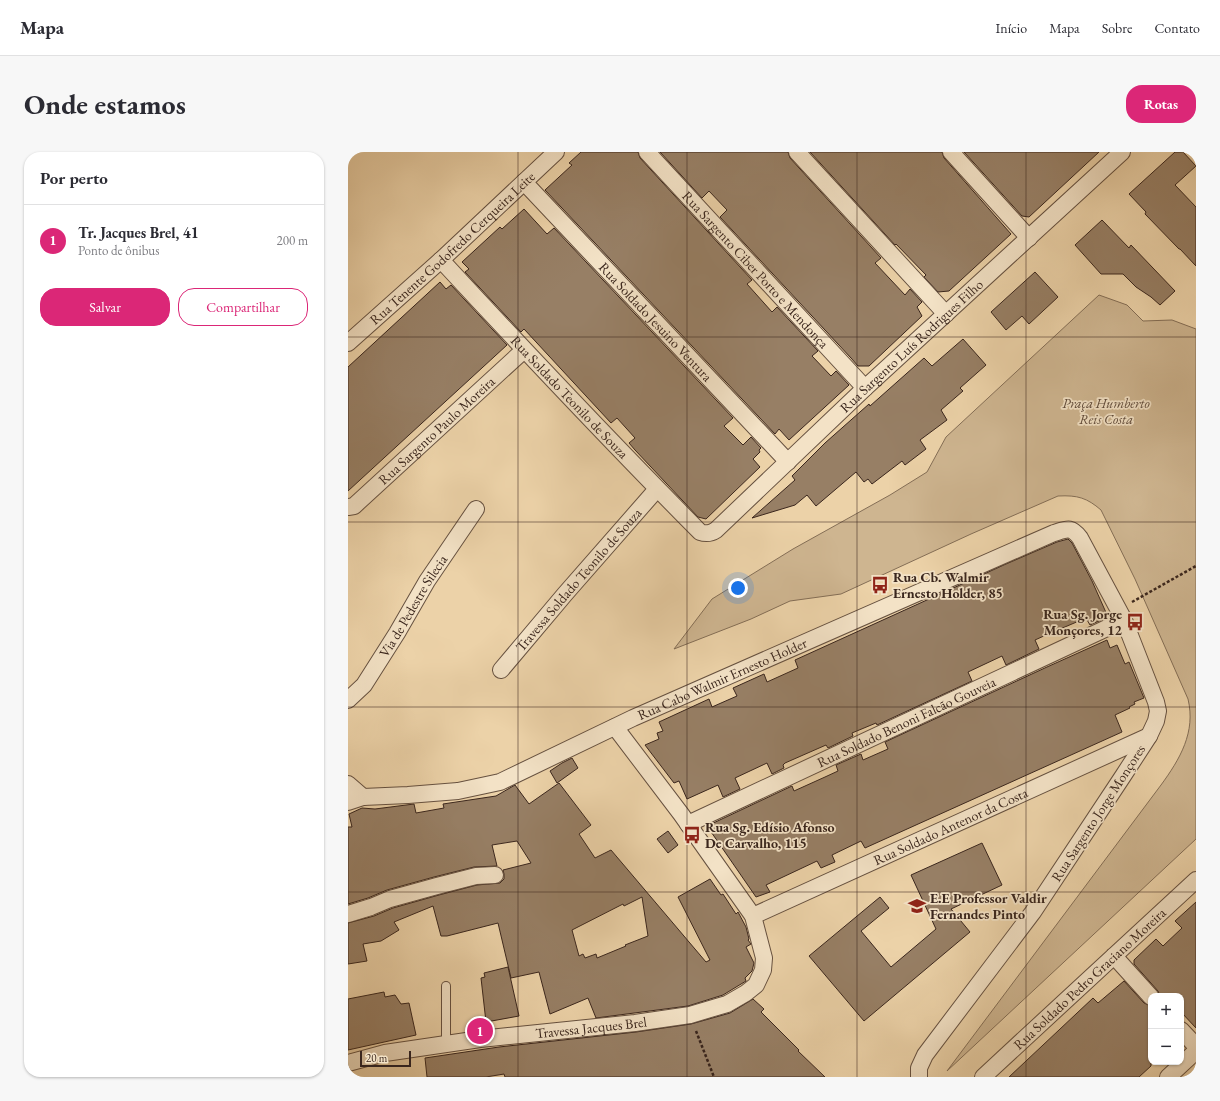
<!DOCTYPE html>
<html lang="pt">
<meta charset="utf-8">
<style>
:root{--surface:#fff;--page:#f7f7f7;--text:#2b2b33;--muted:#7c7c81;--line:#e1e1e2;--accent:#db2777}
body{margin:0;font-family:"EB Garamond",serif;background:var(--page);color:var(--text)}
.controls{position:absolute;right:12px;bottom:12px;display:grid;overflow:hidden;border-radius:8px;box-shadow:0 1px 3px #0004}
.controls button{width:36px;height:36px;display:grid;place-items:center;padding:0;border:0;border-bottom:1px solid var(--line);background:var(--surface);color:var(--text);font:20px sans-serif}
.scale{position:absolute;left:12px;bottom:10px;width:51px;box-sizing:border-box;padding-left:4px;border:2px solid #3a261d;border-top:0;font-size:11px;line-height:14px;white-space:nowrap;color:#3a261d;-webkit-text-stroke:3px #f3e2c6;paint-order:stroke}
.you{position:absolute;left:390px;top:436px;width:14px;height:14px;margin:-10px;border:3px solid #fff;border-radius:50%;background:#1a73e8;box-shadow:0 0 0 6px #1a73e833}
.badge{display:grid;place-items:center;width:26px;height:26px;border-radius:50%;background:var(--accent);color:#fff;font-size:13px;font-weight:700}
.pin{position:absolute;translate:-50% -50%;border:2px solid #fff;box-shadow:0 1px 4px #0006}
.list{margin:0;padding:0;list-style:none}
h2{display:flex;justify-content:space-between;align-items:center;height:52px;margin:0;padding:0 16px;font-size:17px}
h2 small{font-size:13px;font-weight:400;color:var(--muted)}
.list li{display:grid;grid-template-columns:26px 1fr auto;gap:12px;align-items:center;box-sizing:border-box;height:72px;padding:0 16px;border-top:1px solid var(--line)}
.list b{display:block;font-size:15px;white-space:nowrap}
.list p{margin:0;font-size:13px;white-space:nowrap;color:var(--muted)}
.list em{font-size:13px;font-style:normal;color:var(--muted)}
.actions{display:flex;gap:8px;padding:12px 16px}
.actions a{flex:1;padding:9px 0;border:1px solid var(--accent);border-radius:16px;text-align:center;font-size:14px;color:var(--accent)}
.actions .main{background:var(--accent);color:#fff}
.map{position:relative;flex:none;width:848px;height:925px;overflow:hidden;border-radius:16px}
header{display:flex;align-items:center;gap:24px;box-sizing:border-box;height:56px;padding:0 20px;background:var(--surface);border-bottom:1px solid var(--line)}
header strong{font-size:19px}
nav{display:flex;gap:22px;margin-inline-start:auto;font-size:14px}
.intro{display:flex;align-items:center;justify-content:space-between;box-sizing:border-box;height:96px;padding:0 24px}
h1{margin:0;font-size:28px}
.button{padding:10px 18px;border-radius:16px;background:var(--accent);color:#fff;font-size:14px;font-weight:700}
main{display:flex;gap:24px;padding:0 24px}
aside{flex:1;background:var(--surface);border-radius:16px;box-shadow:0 1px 3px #0004}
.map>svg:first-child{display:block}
.green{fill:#ceb590;stroke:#846e56}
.building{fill:#977f65;stroke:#3a261d;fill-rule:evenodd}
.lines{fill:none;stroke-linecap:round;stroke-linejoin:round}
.lane-casing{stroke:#665140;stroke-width:10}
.street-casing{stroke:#665140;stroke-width:18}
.path{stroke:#3a261d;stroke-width:2.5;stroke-dasharray:3 2;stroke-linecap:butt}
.lane{stroke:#f3e2c6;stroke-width:8}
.street{stroke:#f3e2c6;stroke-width:16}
.grid{fill:none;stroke:#3a261d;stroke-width:1;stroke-opacity:0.55}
.labels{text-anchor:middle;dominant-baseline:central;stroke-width:3.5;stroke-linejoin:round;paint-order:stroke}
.street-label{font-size:14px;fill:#3a261d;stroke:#f3e2c6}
.park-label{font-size:14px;font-style:italic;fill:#5f4a3a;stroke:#f3e2c6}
.poi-label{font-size:14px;font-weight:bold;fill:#3a261d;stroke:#f3e2c6;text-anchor:start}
</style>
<header>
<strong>Mapa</strong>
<nav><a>Início</a><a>Mapa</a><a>Sobre</a><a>Contato</a></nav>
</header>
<div class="intro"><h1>Onde estamos</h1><a class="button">Rotas</a></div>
<main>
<aside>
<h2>Por perto<small></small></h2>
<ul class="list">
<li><span class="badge">1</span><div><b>Tr. Jacques Brel, 41</b><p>Ponto de ônibus</p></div><em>200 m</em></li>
</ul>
<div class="actions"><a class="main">Salvar</a><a>Compartilhar</a></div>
</aside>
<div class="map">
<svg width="848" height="925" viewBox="0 0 848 925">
<rect width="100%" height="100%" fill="#ecd2a8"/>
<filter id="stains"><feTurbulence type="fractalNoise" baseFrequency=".005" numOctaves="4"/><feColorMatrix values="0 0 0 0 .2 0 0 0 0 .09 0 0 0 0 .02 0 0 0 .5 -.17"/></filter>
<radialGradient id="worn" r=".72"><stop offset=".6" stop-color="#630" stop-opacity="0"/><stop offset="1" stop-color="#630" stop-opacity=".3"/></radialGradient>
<path class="green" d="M751 143 779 153 795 169 824 168 848 177V687L599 919 813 633C832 607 848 580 840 547L787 427 753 358C739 346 730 343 710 344L623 382 493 442 442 449 403 467 326 497 364 447 445 397 542 343 579 320 598 285Z"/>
<g class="building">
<path d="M233 0H290L292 6 404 128 399 132 424 160 429 155 470 199 464 204 483 224 488 219 501 233 441 288 431 277 427 282 197 38 224 13 221 11Z"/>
<path d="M312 0H440L442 6 533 106 527 111 557 143 562 137 574 150 569 155 574 164 521 214H510L503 206 372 65 379 58 361 39 354 46Z"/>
<path d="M462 0H594L596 6 663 82 601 139 590 140 576 125 578 123 548 92 547 93Z"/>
<path d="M616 0H751L681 65 674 64Z"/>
<path d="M827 0H835L848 14 827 33 848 55V114L832 97H831L797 62 798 60 781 42Z"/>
<path d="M176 57 199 82 206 76 385 266 376 274 395 293 403 285 413 296 411 298 412 300 405 307 412 315 358 367 350 365 287 298 281 291 287 286 269 266 263 271 176 177 173 180 117 120 121 117 114 110 152 75 154 77Z"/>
<path d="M754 68 781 96 783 93 827 139 812 153 803 145 788 135 775 122H753L727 93Z"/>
<path d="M687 120 710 145 681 172 674 164 658 178 643 160Z"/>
<path d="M92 130 98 137 103 133 159 193 0 339V215Z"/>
<path d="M615 187 638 213 612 236 615 239 593 258 599 268 572 288 578 297 557 313 554 309 524 332 520 327 516 330 508 320 468 354 459 343 447 353 404 366 447 328 444 324 477 291 521 252 522 254 576 206 584 214Z"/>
<path d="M720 387 724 391 744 429 760 465 742 473 738 466 698 483 687 488 691 497 658 513 654 504 620 520 624 529 529 573 528 571 504 581 505 584 480 596 478 593 437 611 435 613 436 616 424 622 419 611 387 626 392 637 375 645 370 633 339 647 331 629 326 631 297 593 311 587 309 581 315 579 311 570 361 547 364 555 389 544 385 536 416 522 419 530 450 516 447 508 658 412 709 390Z"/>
<path d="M759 488 762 496 769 493 777 512 781 510 796 546 786 550 787 552 781 555 782 556 767 563 774 580 517 696 513 689 484 703 487 710 473 716 469 709 418 733 422 740 408 745 359 674 444 634 446 639 477 625 490 619 488 613 513 602 515 608 540 597 537 590 699 515Z"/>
<path d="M224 606 230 616 209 631 202 619 214 611Z"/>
<path d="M211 631 243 673 231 682 247 706 263 698 358 810 362 808 330 745 362 727 373 743 375 742 388 762 390 760 398 775 401 787 400 788 403 792 398 795 406 811 404 819 397 826 398 829 375 843 340 854 248 866 240 846 202 862 191 820 163 826 150 771 99 784H93L85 754 46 770 51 778 33 789 15 792 19 809 0 812V771L26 764 45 756 91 743 129 733 152 731 156 727V722L155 718 183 711 169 689 144 693 149 714 126 715 86 725 39 738 20 746 0 752V675H4L1 662 14 656 27 657 66 652 68 661 96 656 95 652 148 644 167 633 181 652ZM294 745 300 784 277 793 278 794 249 806 248 802 237 806 235 802 231 804 224 778 275 752 276 754Z"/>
<path d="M320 679 330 693 320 701 309 687Z"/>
<path d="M634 691 654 733 603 757 622 780 516 869 461 804 532 745 541 756 513 779 543 815 588 777 563 723Z"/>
<path d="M848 750V876L833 860V844H812L810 839 786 812V808L808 787 815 794 834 776 827 769Z"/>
<path d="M160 815 171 864 138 870 133 826 137 825 136 821Z"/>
<path d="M776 829 796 851 803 854V914L791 925H661L745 846 750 851Z"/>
<path d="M36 840 37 845 47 843 53 852 61 851 68 883 0 898V847Z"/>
<path d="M405 847 416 857 413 860 451 898 450 899 477 925H157L156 922 138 925H79L77 906 151 895 288 880 343 872 382 861Z"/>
</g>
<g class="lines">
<g class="lane-casing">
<path id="lane" d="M98 834V892"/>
</g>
<g class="street-casing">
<g id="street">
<path id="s1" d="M299 0 517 236"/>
<path d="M449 0 598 162"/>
<path d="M603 0 681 86"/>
<path id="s2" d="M176 30 440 310"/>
<path id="s3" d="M93 108C178 200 264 291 352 380 358 382 362 382 368 378L517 236 774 0"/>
<path id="s4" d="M0 191 93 108 208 0"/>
<path id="s5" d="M0 355 6 354 176 198"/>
<path id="s6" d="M153 518 217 442 309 337"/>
<path id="s7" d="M0 548 16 533 49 481 79 429 128 357"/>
<path d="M0 632 15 645"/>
<path id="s8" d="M0 650 15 645 60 643 110 639 152 630 285 566 706 381C719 377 723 374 732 386L776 468 808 550 810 559 808 569 801 584 775 624 685 760 577 903 571 916V925"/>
<path id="s9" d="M340 672 776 468"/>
<path d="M0 762 23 755 42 747 89 734 128 724 147 723"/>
<path id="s10" d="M405 764 801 584"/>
<path d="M766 804 803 845"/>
<path d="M833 878 848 894"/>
<path id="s11" d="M0 911 37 901 132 887 287 871 342 863 379 852 398 841 408 833 415 818 416 806 405 764 333 662 267 575"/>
<path id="s12" d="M635 925 848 728"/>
<path d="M820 925 848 899"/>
</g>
</g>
<g class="path">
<path d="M0 5 7 0"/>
<path d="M784 450 848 414"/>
<path d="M348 879 366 925"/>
</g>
<use href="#lane" class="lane"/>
<use href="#street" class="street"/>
</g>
<path class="grid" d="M170 0V925M339 0V925M509 0V925M678 0V925M0 185H848M0 370H848M0 555H848M0 740H848"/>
<defs>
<g id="bus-bare" transform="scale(1.38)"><path d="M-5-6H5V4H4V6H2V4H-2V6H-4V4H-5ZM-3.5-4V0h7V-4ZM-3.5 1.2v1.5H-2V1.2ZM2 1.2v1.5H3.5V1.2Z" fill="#8f2418" stroke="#f3e2c6" stroke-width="2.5" paint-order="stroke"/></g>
<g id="school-bare" transform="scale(1.38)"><path d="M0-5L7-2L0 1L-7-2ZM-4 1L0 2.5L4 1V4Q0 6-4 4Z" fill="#8f2418" stroke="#f3e2c6" stroke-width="2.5" paint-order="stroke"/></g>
</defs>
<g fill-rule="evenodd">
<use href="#bus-bare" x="532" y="433"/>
<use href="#bus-bare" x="787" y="470"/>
<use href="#bus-bare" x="344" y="683"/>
<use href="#school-bare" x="569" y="754"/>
</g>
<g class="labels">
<g class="street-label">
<text stroke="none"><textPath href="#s4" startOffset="141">Rua Tenente Godofredo Cerqueira Leite</textPath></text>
<text stroke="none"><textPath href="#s1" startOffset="160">Rua Sargento Ciber Porto e Mendonça</textPath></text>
<text stroke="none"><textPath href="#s2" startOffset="192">Rua Soldado Jesuino Ventura</textPath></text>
<text stroke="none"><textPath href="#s3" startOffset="661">Rua Sargento Luís Rodrigues Filho</textPath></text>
<text stroke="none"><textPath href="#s3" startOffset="188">Rua Soldado Teonilo de Souza</textPath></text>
<text stroke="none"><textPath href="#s5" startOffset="118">Rua Sargento Paulo Moreira</textPath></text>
<text stroke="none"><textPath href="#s6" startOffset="119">Travessa Soldado Teonilo de Souza</textPath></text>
<text stroke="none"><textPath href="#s7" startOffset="115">Via de Pedestre Silecia</textPath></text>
<text stroke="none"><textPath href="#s8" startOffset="399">Rua Cabo Walmir Ernesto Holder</textPath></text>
<text stroke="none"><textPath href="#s9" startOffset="241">Rua Soldado Benoni Falcão Gouveia</textPath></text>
<text transform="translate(750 661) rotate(-57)">Rua Sargento Jorge Monçores</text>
<text stroke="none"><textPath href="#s10" startOffset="217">Rua Soldado Antenor da Costa</textPath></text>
<text stroke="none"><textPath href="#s12" startOffset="145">Rua Soldado Pedro Graciano Moreira</textPath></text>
<text stroke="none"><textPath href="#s11" startOffset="246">Travessa Jacques Brel</textPath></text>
</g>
<g class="park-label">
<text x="758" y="251">Praça Humberto<tspan x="758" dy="16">Reis Costa</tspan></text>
</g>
<g class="poi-label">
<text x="545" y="425">Rua Cb. Walmir<tspan x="545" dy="16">Ernesto Holder, 85</tspan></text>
<text x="774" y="462" text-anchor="end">Rua Sg. Jorge<tspan x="774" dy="16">Monçores, 12</tspan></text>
<text x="357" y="675">Rua Sg. Edísio Afonso<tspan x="357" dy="16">De Carvalho, 115</tspan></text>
<text x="582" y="746">E.E Professor Valdir<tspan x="582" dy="16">Fernandes Pinto</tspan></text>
</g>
</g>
<rect width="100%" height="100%" filter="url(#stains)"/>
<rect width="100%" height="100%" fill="url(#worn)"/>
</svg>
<div class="controls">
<button>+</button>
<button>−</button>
</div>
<div class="scale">20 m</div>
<div class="you"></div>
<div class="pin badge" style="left:132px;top:879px">1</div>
</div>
</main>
